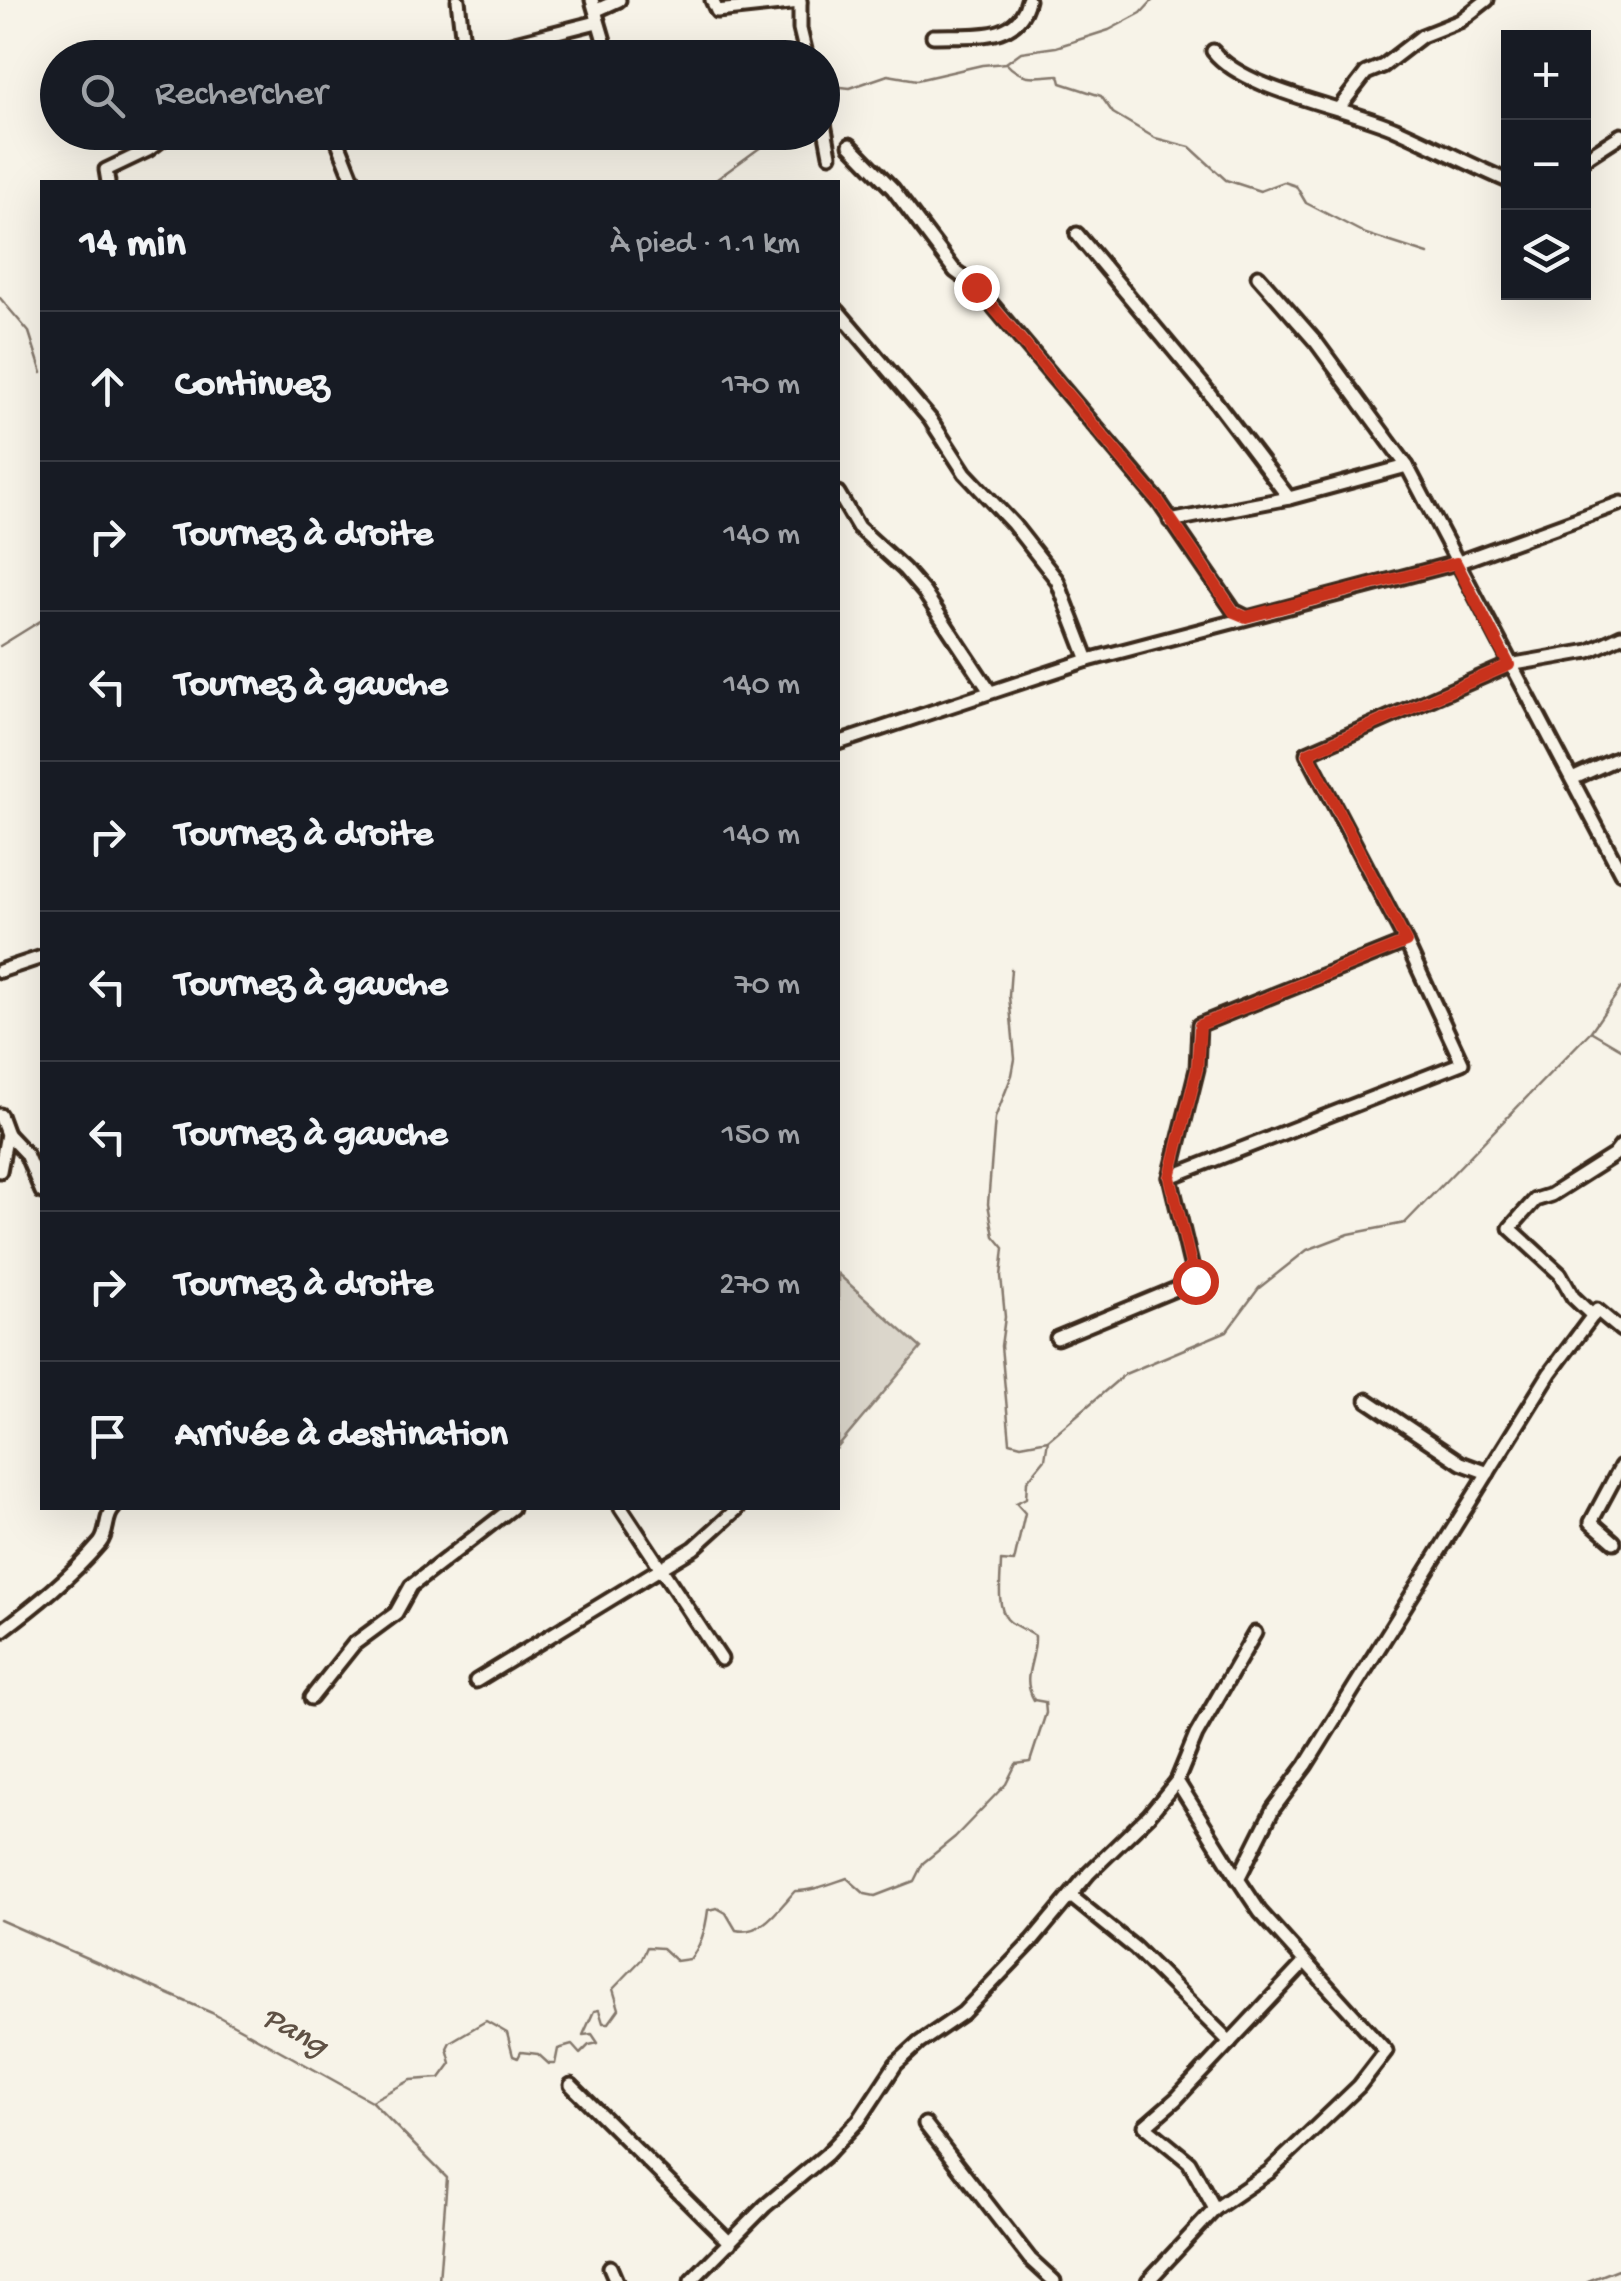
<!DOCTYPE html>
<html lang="fr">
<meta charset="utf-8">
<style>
:root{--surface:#171b24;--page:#20242c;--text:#f1f3f6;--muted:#9ea1a6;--line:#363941}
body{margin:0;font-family:"Gochi Hand",sans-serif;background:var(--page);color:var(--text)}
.controls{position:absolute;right:30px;top:30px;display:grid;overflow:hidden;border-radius:0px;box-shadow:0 10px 40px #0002}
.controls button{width:90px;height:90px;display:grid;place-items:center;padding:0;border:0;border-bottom:2px solid var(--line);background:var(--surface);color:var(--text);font:50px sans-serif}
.stop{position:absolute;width:30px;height:30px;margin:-22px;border:8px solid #c8321e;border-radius:50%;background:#fff}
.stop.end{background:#c8321e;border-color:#fff;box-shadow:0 2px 10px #0008}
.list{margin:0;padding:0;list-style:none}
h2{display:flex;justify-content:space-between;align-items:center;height:130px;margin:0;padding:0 40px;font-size:42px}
h2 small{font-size:32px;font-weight:400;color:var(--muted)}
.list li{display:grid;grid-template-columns:65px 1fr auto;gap:30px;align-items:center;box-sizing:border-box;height:150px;padding:0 40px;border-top:2px solid var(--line)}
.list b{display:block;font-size:38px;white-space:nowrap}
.list em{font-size:32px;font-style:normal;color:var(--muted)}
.icon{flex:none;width:55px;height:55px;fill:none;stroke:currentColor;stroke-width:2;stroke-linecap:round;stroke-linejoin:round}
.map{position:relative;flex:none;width:1621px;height:2281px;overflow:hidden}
.search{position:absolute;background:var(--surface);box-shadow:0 10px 40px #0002;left:40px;top:40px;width:800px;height:110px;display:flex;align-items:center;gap:25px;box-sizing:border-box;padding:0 35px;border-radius:55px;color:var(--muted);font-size:38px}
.panel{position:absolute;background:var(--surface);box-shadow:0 10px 40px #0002;left:40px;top:180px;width:800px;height:1330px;border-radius:0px}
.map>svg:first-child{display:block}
.green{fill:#dbd6cb;stroke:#8b8074;stroke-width:2.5}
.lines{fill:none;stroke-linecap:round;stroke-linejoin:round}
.stream{stroke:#84786c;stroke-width:2.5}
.minor-casing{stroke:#3b2a1e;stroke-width:19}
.minor{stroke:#f7f3e8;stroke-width:11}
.route{stroke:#c8321e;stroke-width:12}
.labels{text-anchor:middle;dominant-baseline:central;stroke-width:9;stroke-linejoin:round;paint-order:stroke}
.water-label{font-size:32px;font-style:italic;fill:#5f5145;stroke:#f7f3e8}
</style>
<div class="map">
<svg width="1621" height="2281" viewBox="0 0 1621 2281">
<rect width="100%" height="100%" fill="#f7f3e8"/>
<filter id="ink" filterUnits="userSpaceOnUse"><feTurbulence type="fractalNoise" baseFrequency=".01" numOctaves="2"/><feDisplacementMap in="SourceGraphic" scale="20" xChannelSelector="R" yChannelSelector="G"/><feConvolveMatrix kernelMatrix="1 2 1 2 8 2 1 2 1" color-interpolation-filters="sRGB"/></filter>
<g filter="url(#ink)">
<path class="green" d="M838 1274 921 1348 838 1447Z"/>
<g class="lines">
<g class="stream">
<path d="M1006 63C1023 82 1038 76 1059 75L1061 83 1101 96 1113 113 1155 138 1190 147 1226 180 1260 191 1284 182 1296 186 1306 203 1366 234 1428 254"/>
<path d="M822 92 832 86 850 88 888 75 917 80 982 65 1006 63 1021 52 1056 47 1109 30 1141 13 1153 0"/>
<path d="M713 182 765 144 774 132"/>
<path d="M0 298 29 332 42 373"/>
<path d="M0 646 42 620"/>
<path d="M1011 969 1009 996 1015 1059 1012 1075 995 1118 988 1204 994 1236 1004 1248 1001 1276 1005 1317 1001 1346 1010 1442 1021 1445 1048 1440"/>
<path d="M1592 1032 1621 1049"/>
<path d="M0 1920 212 2013 371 2101 447 2178 439 2281"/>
<path d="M371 2101 411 2080 440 2078 451 2063 447 2048 450 2042 486 2021 507 2033 513 2056 518 2058 521 2052 538 2054 549 2064H555L558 2049 572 2045 580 2054 589 2045 598 2043 592 2034 583 2035 594 2011 599 2010 603 2023H609L619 2009 613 1989 641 1960 647 1947 662 1948 676 1961 690 1959C701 1946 706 1927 708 1910L717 1908 726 1913 736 1930C762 1936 779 1908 795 1891 810 1892 832 1883 847 1878L865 1894 875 1896 914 1881 923 1863 955 1837 1006 1784 1016 1764 1030 1762 1046 1713 1045 1702 1034 1700C1020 1676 1036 1663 1035 1636 1028 1630 1014 1627 1007 1619 996 1606 1001 1577 1001 1561L1014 1562 1025 1513 1016 1503 1026 1498 1027 1481 1045 1459 1048 1440 1125 1374 1227 1331 1259 1288 1307 1250 1349 1234 1405 1223 1591 1031 1621 988"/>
<path d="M1588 2281 1621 2268"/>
</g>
<g class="minor-casing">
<g id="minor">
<path d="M458 0 462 34 468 49"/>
<path d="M592 0 609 58"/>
<path d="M712 0 717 11 800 2"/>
<path d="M800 0V29L807 58"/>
<path d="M597 10 619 0"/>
<path d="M933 36C970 34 1018 44 1028 0"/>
<path d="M1213 51C1244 91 1347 107 1396 129 1434 146 1471 165 1508 181"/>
<path d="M454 58 468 49 483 51 597 22"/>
<path d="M1339 108 1366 73 1383 66 1422 36 1460 21 1487 0"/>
<path d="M822 113 830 155"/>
<path d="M334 132 354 182"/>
<path d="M646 132 650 140"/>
<path d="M850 145 893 189 955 271 977 287 1159 502 1234 611 1246 617"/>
<path d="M1584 159 1621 135"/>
<path d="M108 182 106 170 148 150 172 132"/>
<path d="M1077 234 1203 385 1289 498"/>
<path d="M1258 276 1316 342 1407 466 1621 873"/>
<path d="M838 311 930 419 965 473 1013 524 1057 580 1088 660"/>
<path d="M838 493 858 527 904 569 924 592 989 690"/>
<path d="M1170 521 1289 498 1407 466"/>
<path d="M838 743 1088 660 1456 563 1621 503"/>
<path d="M1572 779 1621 757"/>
<path d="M0 971 42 957"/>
<path d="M0 1115 7 1134 0 1171"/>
<path d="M7 1134 26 1154 42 1192"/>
<path d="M1170 1177 1462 1063 1406 942 1307 753 1509 665 1589 651 1621 636"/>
<path d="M1593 1316 1573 1297 1560 1274 1510 1228 1535 1200 1551 1195 1614 1155 1621 1146"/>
<path d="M1057 1338 1195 1281 1170 1177 1197 1069 1199 1025 1406 942"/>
<path d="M1367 1400 1461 1463 1488 1473"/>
<path d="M621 1508 721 1659"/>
<path d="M1614 1542 1591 1522 1621 1466"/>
<path d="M0 1632C36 1605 71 1577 100 1543 109 1532 104 1517 114 1508"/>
<path d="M476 1681 694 1548 738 1508"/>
<path d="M311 1698 354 1644 396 1613 411 1586 512 1508"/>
<path d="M1177 1781 1238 1879"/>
<path d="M1072 1897 1135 1948 1230 2042"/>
<path d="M571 2085 730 2243"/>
<path d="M925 2124 1030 2259 1054 2281"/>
<path d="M1215 2209 1189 2162 1145 2126 1176 2099 1305 1962"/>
<path d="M610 2267 616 2281"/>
<path d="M691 2281 765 2206 827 2154 859 2120 896 2064 919 2043 963 2013 1033 1940 1089 1873 1149 1815 1177 1781 1196 1735 1255 1633"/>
<path d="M1148 2281 1215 2209 1269 2172 1359 2086 1386 2051 1260 1912 1238 1879 1273 1809 1306 1765 1550 1373 1597 1310 1621 1330"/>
</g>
</g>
<use href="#minor" class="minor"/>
</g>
</g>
<g class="lines" filter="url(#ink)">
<path class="route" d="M976 287 1159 502 1234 612 1246 617 1456 563 1509 665 1308 753 1406 942 1200 1025 1197 1069 1170 1177 1195 1281"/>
</g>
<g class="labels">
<g class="water-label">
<text transform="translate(294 2033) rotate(29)">Pang</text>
</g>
</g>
</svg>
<div class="controls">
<button>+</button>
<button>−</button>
<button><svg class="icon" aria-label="layers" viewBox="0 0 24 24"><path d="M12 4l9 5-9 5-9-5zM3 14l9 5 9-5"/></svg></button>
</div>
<div class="stop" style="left:1195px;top:1281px"></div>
<div class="stop end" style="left:976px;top:287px"></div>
<div class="search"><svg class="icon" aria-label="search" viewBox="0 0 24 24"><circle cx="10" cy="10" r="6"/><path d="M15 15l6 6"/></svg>Rechercher</div>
<section class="panel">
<h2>14 min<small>À pied · 1.1 km</small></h2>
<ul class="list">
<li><svg class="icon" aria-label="ahead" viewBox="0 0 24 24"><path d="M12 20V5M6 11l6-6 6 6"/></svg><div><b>Continuez</b></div><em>170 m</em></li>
<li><svg class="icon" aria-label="right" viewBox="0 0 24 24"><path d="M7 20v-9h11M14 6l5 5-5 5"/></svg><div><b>Tournez à droite</b></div><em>140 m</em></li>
<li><svg class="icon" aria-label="left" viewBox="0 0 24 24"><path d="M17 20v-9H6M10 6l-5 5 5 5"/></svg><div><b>Tournez à gauche</b></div><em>140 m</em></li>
<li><svg class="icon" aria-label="right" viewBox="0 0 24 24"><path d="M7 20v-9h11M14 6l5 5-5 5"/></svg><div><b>Tournez à droite</b></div><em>140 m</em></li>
<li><svg class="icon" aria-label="left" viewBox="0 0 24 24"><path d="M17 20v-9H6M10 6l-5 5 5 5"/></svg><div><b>Tournez à gauche</b></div><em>70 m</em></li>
<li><svg class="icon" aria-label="left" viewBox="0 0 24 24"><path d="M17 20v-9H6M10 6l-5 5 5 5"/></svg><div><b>Tournez à gauche</b></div><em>150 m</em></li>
<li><svg class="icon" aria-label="right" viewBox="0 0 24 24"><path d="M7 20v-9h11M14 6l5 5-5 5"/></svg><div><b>Tournez à droite</b></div><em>270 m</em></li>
<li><svg class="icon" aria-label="arrive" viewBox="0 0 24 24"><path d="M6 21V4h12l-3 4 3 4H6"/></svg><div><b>Arrivée à destination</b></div></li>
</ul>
</section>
</div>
